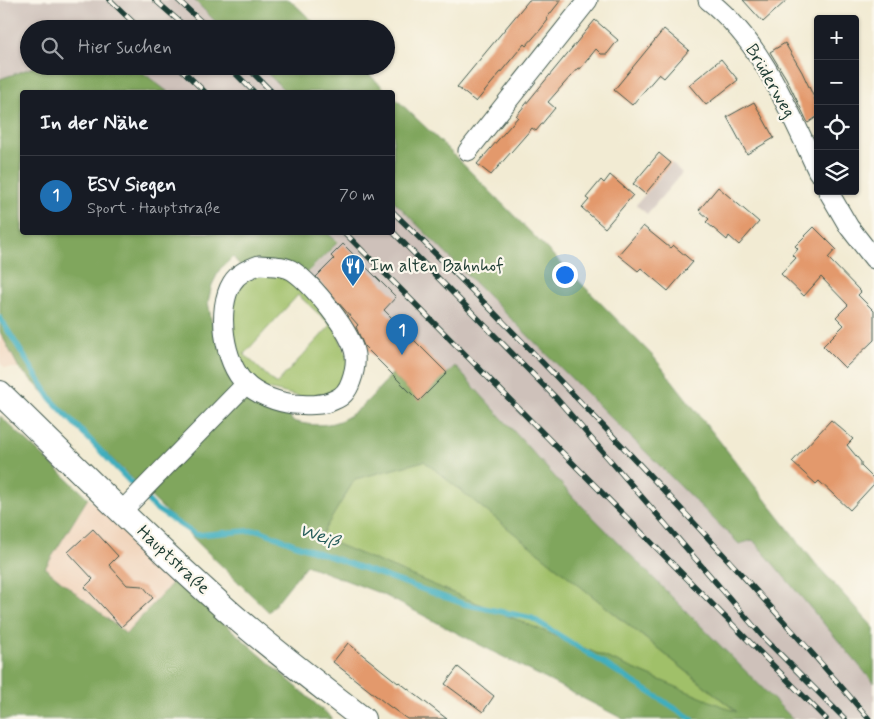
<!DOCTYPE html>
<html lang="de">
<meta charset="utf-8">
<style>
:root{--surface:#171b24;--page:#20242c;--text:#f1f3f6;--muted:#9ea1a6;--line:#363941;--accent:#1f6fb2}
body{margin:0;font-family:Mynerve,sans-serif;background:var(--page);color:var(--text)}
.controls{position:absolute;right:15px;top:15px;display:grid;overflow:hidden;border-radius:5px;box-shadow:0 1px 4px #0004}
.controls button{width:45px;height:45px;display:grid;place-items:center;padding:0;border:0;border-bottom:1px solid var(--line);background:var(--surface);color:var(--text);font:25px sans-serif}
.you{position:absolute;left:564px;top:274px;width:18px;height:18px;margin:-12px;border:4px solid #fff;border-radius:50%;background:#1a73e8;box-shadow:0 0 0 8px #1a73e833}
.badge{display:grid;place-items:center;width:32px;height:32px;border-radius:50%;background:var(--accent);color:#fff;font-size:16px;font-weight:700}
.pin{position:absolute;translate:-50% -41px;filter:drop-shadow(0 1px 2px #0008)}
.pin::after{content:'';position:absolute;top:26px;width:18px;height:15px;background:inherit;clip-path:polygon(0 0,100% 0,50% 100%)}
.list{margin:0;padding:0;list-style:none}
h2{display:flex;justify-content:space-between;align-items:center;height:65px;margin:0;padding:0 20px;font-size:21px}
h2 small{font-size:16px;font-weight:400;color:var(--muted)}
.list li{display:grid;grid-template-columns:32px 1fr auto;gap:15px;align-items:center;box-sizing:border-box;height:80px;padding:0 20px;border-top:1px solid var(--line)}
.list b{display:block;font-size:19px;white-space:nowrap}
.list p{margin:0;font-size:16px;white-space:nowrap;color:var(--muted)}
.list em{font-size:16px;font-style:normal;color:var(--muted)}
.icon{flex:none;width:28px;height:28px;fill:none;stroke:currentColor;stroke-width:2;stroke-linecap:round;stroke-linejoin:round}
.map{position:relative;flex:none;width:874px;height:719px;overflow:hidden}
.search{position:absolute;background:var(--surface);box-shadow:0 1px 4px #0004;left:20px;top:20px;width:375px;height:55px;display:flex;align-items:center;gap:12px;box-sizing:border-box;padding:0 18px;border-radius:28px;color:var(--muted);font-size:19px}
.panel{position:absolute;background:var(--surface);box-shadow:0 1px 4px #0004;left:20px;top:90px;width:375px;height:145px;border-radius:5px}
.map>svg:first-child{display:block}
.built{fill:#f1d5bd}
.industrial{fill:#cec1ba}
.green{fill:#a0c069;stroke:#607e4e;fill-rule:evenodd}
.forest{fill:#80a65d;stroke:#507248;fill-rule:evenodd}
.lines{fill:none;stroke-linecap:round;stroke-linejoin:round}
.stream{stroke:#40aebd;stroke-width:5.5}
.building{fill:#e3996c}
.minor-casing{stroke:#3f574c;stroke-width:21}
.major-casing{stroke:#3f574c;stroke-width:26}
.minor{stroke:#fff;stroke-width:19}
.major{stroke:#fff;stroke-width:24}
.rail-casing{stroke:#1f3d34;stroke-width:5.5}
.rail{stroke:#fbf7ec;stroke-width:4;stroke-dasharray:11;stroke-linecap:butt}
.labels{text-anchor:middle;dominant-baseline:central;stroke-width:4.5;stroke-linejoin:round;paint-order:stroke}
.street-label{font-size:18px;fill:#1f3d34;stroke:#fbf7ec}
.poi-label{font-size:18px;fill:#1f3d34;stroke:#fbf7ec;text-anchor:start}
.water-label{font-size:19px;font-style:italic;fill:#295f5d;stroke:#fbf7ec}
</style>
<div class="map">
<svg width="874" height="719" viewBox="0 0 874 719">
<rect width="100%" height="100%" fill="#fbf7ec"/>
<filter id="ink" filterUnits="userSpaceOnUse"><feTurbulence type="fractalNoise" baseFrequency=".02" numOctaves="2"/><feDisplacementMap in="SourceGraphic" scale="10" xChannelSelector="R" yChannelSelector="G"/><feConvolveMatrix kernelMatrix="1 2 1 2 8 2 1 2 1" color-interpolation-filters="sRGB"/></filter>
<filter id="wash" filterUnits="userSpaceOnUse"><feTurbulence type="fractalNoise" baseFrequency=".0096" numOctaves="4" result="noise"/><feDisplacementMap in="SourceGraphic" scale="20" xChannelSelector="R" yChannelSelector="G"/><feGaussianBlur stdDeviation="1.12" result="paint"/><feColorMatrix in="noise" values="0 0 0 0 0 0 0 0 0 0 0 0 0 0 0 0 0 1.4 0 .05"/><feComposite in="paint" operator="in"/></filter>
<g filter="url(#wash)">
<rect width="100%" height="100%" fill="#f2ebd3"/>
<g class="built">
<path d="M0 332 19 368H5L0 363Z"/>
<path d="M88 498 175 580 126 634 44 568Z"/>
</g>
<g class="industrial">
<path d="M0 0H194L223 29H29V66H37L0 79Z"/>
<path d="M134 66H260L286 92H168Z"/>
<path d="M672 163 682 173 647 214 636 205Z"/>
<path d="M393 200 485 293 739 544 753 539 874 683V719H793L573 497 455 366 419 401 299 282 338 242 327 233 392 232Z"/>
</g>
<g class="green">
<path d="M275 266 323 301 355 373 328 403 246 384 223 320 244 270ZM298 295 331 325 276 384 244 354Z"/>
<path d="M424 461 738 713 320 537 355 479Z"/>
</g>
<g class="forest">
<path d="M194 0H290L321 29H223Z"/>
<path d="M37 66H134L168 92H22V232L327 233 338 242 301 278 244 270 233 257 220 269 212 285 208 302 211 319 218 342 232 366 285 403 292 421C344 435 360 409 392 374L419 401 455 366 573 497 793 719H623L382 594 306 565 269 612 19 368 0 332V79ZM424 461 736 711V712L320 537 355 479Z"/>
<path d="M260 66H360L388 92H286Z"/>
<path d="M393 96 442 143 653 356 815 563 874 628V683L753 540 739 544 485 293 393 200Z"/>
<path d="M0 416 88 498 45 568 126 634 175 580 333 719H0Z"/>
</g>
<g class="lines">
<path class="stream" d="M0 318 51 399 156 509 196 535 259 530 294 544 464 604 532 618 692 719"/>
</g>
<g id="blocks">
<g class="building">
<path d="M529 0H561L546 19 548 20 541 29 526 46 524 44 476 102 457 87Z"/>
<path d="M743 0H787L763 22Z"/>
<path d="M595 20 618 40 607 54H601L596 49 580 69 578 68 548 102 555 108 536 131 532 128 491 175 477 164 518 117 516 116Z"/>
<path d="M664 29 689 50 664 78 659 74 632 105 614 90Z"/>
<path d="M785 43 802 72 818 106V116L808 123 786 78 770 52Z"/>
<path d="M721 59 738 80 706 105 689 85Z"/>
<path d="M754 102 774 138 747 154 727 117Z"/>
<path d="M659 153 671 163 645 194 633 184Z"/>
<path d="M610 175 633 195 605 228 582 208 589 200 586 198 601 180 604 183Z"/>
<path d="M718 187 759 222 739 245 729 236 727 240 706 222 709 219 699 210Z"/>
<path d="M643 226 670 248 673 245 693 262 668 291 641 268 638 271 618 255Z"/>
<path d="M814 227 836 249 828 258 861 292 858 295 874 311V340L845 368 823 346 844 325 836 317 848 305 821 277 804 296 781 274 796 258 793 255 798 249 795 246Z"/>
<path d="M343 244 396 297 384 310 447 373 419 401 364 346 356 327 358 325 316 277 334 259 331 256Z"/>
<path d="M831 420 853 439 847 445 861 462V466L874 479V484L850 510 819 481 816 484 792 462Z"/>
<path d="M93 529 118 556 109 565 127 585 143 586 153 598 121 627 85 587 93 579 68 552Z"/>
<path d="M348 643 398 683 399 682 447 719H407L389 706 333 662Z"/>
<path d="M458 667 494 696 483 712 445 684Z"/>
</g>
</g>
</g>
<g filter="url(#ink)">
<use href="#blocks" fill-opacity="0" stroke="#3f574c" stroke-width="1"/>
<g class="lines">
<g class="minor-casing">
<g id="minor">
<path d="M708 0C763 43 789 111 818 172"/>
<path d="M468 151 588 0"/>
<path d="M828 191 849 227 874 259"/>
<path d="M259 265C270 266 284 265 293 271 312 284 352 332 355 355 356 364 354 373 351 381 348 390 343 397 334 400 322 406 307 405 293 404 277 402 257 395 245 383 224 363 216 309 232 283 238 273 248 269 259 265Z"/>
<path d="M122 511 246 384"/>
</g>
</g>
<g class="major-casing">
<path id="major" d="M0 393C75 466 149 541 227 610 271 649 317 683 363 719"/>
</g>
<use href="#minor" class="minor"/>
<use href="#major" class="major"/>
<g class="rail-casing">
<g id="rail">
<path d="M110 0 140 29"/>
<path d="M155 0 188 29"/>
<path d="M178 0 209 29"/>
<path d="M178 66 205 92"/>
<path d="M228 66 254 92"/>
<path d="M246 66 272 92"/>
<path d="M392 211C466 283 537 356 607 430 697 525 785 620 869 719"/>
<path d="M392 231 557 399 764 638 845 719"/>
<path d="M344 232 826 719"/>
</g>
</g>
<use href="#rail" class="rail"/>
</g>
</g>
<defs>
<g id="restaurant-pin" transform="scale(1.25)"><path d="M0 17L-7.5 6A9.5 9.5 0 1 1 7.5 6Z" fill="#1f6fb2" stroke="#fbf7ec"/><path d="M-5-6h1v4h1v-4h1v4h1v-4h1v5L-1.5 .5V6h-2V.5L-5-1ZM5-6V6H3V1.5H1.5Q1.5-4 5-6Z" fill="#fff"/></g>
</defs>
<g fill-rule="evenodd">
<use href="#restaurant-pin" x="353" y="266"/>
</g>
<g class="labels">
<g class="street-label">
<text transform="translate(770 81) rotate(60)">Brüderweg</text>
<text transform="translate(173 560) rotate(43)">Hauptstraße</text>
</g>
<g class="poi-label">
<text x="370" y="266">Im alten Bahnhof</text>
</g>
<g class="water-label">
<text transform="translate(319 536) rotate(20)">Weiß</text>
</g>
</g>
</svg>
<div class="controls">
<button>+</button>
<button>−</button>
<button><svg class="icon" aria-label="locate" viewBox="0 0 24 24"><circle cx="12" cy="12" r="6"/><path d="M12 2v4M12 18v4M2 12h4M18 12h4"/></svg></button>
<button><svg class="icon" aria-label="layers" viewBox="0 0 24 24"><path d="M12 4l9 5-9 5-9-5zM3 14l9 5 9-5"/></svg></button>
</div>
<div class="you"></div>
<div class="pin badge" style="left:402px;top:355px">1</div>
<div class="search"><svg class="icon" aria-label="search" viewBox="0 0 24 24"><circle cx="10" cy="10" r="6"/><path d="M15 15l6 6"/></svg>Hier suchen</div>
<section class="panel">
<h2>In der Nähe<small></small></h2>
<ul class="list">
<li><span class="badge">1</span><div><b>ESV Siegen</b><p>Sport · Hauptstraße</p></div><em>70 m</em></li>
</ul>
</section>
</div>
